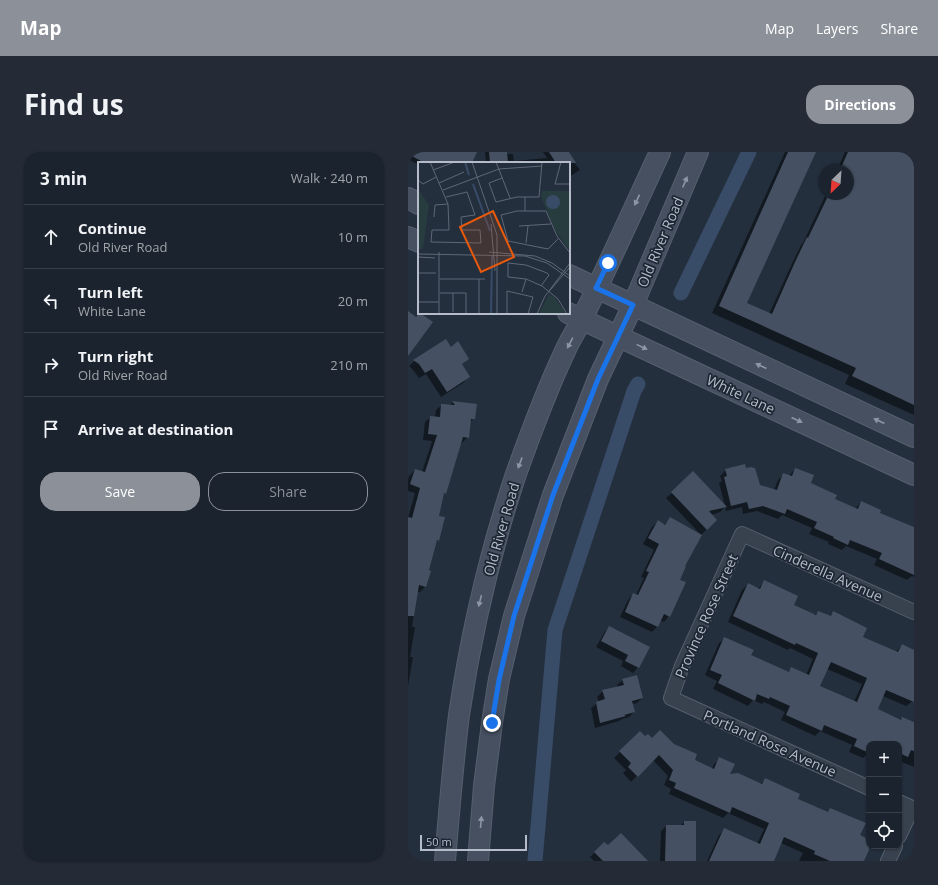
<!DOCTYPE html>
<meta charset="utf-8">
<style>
:root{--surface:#1b232e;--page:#242b36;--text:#f1f3f6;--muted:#a0a4aa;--line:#39404a;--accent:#8c9099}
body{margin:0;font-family:"Open Sans",sans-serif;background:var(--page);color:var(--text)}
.controls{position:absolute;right:12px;bottom:12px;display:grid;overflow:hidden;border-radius:8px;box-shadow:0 1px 3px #0004}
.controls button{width:36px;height:36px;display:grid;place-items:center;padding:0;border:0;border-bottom:1px solid var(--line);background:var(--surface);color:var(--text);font:20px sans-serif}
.compass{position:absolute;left:410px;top:12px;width:36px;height:36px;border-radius:50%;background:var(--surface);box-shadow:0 1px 3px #0004;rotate:205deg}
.scale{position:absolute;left:12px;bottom:10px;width:107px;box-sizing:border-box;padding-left:4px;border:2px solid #b4bcc9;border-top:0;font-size:11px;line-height:14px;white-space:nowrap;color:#b4bcc9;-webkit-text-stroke:3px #1d2633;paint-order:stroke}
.stop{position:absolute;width:12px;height:12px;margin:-9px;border:3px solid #1a73e8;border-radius:50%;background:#fff}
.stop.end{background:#1a73e8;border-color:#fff;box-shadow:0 1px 4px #0008}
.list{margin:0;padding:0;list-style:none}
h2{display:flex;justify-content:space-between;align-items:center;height:52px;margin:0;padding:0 16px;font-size:17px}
h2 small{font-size:13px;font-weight:400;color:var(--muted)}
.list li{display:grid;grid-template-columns:26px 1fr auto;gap:12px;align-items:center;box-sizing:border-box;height:64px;padding:0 16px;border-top:1px solid var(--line)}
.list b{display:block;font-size:15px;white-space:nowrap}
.list p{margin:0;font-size:13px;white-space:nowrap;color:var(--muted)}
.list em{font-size:13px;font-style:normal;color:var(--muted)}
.actions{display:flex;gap:8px;padding:12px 16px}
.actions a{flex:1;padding:9px 0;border:1px solid var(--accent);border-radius:16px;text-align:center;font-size:14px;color:var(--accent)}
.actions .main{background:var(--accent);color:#fff}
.icon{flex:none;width:22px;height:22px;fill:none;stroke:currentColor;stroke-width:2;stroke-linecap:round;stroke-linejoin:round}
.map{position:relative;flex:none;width:506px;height:709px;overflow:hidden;border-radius:16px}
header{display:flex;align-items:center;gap:24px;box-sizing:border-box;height:56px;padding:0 20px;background:var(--accent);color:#fff}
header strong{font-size:19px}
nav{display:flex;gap:22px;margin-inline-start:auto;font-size:14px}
.intro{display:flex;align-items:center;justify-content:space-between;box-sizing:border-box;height:96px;padding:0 24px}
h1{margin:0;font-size:28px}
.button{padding:10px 18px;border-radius:16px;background:var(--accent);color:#fff;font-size:14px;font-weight:700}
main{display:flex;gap:24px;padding:0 24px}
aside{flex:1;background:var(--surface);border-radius:16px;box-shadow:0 1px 3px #0004}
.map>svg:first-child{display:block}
.shadow{fill:#0007;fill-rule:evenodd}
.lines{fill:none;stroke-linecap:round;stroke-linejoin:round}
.canal{stroke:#394c67;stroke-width:15}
.building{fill:#455162;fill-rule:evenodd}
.street-casing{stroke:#565f6c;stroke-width:16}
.secondary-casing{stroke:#565f6c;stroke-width:22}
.street{stroke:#38414e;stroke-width:14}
.secondary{stroke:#465061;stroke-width:20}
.oneway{fill:#8e96a5}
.route{stroke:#1a73e8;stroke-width:5}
.labels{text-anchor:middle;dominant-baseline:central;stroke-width:3.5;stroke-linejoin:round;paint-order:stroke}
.street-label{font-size:14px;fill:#b4bcc9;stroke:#1d2633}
.inset-river{fill:none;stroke:#394c67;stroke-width:2}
.inset-road{fill:none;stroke:#5e6776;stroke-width:1}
.view{fill:#e8590c;fill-opacity:0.15;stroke:#e8590c;stroke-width:2}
.inset-edge{fill:none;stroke:#b4bcc9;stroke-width:2}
</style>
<header>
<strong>Map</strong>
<nav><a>Map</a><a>Layers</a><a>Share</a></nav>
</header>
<div class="intro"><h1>Find us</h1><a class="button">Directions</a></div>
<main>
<aside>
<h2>3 min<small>Walk · 240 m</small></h2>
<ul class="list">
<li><svg class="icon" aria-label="ahead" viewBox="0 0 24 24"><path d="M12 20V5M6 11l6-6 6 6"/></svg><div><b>Continue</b><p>Old River Road</p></div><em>10 m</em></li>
<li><svg class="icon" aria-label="left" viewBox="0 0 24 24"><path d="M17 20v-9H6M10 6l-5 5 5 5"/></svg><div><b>Turn left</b><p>White Lane</p></div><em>20 m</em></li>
<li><svg class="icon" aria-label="right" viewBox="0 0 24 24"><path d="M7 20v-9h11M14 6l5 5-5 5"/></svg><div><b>Turn right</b><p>Old River Road</p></div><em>210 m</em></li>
<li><svg class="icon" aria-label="arrive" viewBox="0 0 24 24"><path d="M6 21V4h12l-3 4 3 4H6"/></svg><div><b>Arrive at destination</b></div></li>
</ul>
<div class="actions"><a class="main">Save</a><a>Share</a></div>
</aside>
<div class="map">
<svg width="506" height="709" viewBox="0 0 506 709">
<rect width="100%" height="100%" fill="#242f3e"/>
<g class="shadow">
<path d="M0 0H68L63 11H11V13L0 7Z"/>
<path d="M77 0H98V2H105L106 9 139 6 135 0H162L160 2 172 18 161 25V11H78Z"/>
<path d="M377 0H407L338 152 361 162 381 118 393 93 395 91 418 42H440V18H429L437 0H506V263L437 232 441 223 304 161Z"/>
<path d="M38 189 42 196 60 207 53 213 60 225 55 231 33 245 18 222 11 226 5 218 1 214 6 209Z"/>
<path d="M45 250 66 266 62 270 60 285 54 291 53 290 37 341 35 343 29 364 30 388 27 391 20 419 17 435 12 440H9L4 475H7L2 505H5L0 534V366L7 341 0 339V328L1 324 7 318 14 320 24 289 15 288 17 270 23 265H27L28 258 34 253 41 254Z"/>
<path d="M387 317 402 331 426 348 448 356 453 350 506 382V425L504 424 499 428 466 413 469 407 438 394 434 398 420 392 421 390 401 382 404 376 374 363 370 367 349 359 335 362 334 355 318 359 317 355 312 360 303 363 308 368 293 383 258 346 264 341 317 354 311 331 314 329 312 324 318 318 351 334 366 338 370 328 376 322 381 324Z"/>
<path d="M262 366 275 414 261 464 256 470 252 468 249 475 244 480 212 465 220 448 225 442 228 443 236 426 233 425 246 398 235 392 244 375 250 369 256 373Z"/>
<path d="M356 430 385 454 406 463 410 460 421 465 425 461 454 485 488 500 494 493 506 499V548L498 554 475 544 469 558 492 568 494 566 506 571V592L503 599 506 598V615L491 609V592H461V601L455 606 441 600 444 593 412 579 407 584 373 568 377 560 356 550 354 552 345 548 340 554 305 537 309 529 297 523 311 491 317 486 342 504 380 521 383 517 398 523 405 507 382 496 380 498 320 470 334 438 340 432 350 437ZM419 517 454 532 446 550 411 534Z"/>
<path d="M201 475 230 515 225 521 213 514 215 509 188 495 196 481Z"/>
<path d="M215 528 234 546 229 551 224 552 226 560 221 565 214 567 211 569 187 576 183 556 191 550 189 545 195 539 209 535V533Z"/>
<path d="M232 580 237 586 265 593 285 608 304 617 306 612 312 607 321 623 352 632 357 628 389 648 419 661 423 657 451 684 461 690V694L455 709H391L395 701 373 691 365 709H299L311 683 316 678 349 692 356 677 320 661 315 666 261 642 263 637 256 633 260 624 245 608 223 630 215 621 218 618 206 606Z"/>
<path d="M276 670 287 709H252L253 679 258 674H272Z"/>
<path d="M196 691 200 695 238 709H186L182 705Z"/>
</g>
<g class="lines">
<g class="canal">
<path d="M273 141 341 0"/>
<path d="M127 709 147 478 226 239 230 232"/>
</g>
</g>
<g class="building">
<path d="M0 0H69L64 11H17L0 2Z"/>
<path d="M81 0H99L100 11H82Z"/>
<path d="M141 0H161L168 11H148Z"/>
<path d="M380 0H408L339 151 364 162 387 110 399 85 400 86 421 42H440V18H432L440 0H506V253L444 224 448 216 311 154Z"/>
<path d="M0 159 8 165 12 161 25 170 0 204Z"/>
<path d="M38 187 43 195 50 189 61 207 54 212 62 225 39 240 24 217 17 221 11 212 5 208Z"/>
<path d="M44 249 69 252 67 267H63L61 286 55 285 38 342 36 341 31 364 37 365 31 389 29 388 21 418 23 419 18 435 11 433 6 464H0V365L4 366 12 336 2 332 7 317 17 320 29 283 20 282 22 264 32 265 33 252 47 253Z"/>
<path d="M337 312 338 316 344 315 345 316H347L352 333 369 338 375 321 384 324 387 316 406 323 403 331 429 343 427 347 450 357 453 349 473 358 472 361 506 375V423L471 407 474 401 442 388 440 393 425 386 426 385 406 376 409 370 379 357 377 362 355 354 341 357 339 350 323 354 316 325 319 324 317 317Z"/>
<path d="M285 319 319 355 301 359 309 368 299 378 263 340Z"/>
<path d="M262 365 294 383 277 414H278L272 428 278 430 262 465 256 462 250 475 217 460 225 441 230 443 241 420 238 419 251 392 240 386 250 368 257 373Z"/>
<path d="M356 428 390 444 386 453 408 463 410 459 423 464 425 459 459 476 455 485 490 500 494 492 506 498V550L478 538 470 557 493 568 494 565 506 570V599L503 598 500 605 491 601V592H461V601L446 594 449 587 416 573 414 579 378 563 382 554 362 545 361 547 349 542 347 549 310 531 314 523 302 518 316 485 346 498 343 503 381 520 383 515 401 523 410 501 388 491 387 493 325 464 340 431 352 437ZM423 510 459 526 449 550 412 534Z"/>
<path d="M201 474 242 495 231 516 217 509 220 503 193 489Z"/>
<path d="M229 523 235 546 224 549 227 560 216 563 218 564 192 571 188 550 197 547 194 538 216 533 214 527Z"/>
<path d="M252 578 266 592 289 602 287 608 306 617 311 605 327 612 322 622 330 621 354 632 357 626 392 642 390 647 420 660 422 656 458 671 452 683 458 686 457 687 461 689V698L456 709H422L406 702 407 699 376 685 366 709H301L316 676 352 692 361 671 324 655 322 661 266 636 268 631 261 628 265 618 251 603 230 625 220 615 223 611 211 599 232 579 237 584 240 582 244 586Z"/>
<path d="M276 669H288V709H257L258 673H276Z"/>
<path d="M213 681 240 709H195L186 700 196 690 200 693Z"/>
</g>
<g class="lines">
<g class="street-casing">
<g id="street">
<path d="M461 636 263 546 274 514 334 382 506 460"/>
<path d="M491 650 504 656 491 684"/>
<path d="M480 709 487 694"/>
</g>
</g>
<g class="secondary-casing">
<g id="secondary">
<path d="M0 46 11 52"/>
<path d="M0 85 11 90"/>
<path d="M161 123 506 285"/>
<path d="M160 161 506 323"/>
<path d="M37 709C41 660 45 611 51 563 63 482 82 400 108 322 123 280 139 237 158 197 163 186 169 177 174 167 201 112 226 56 252 0"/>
<path d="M70 709 76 634 84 571 91 527 106 464 145 343 190 227 225 153 290 0"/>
</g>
</g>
<use href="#street" class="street"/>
<use href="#secondary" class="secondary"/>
</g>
<defs><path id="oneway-solid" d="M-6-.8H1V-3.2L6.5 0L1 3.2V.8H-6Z"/></defs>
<g class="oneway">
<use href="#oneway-solid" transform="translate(277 30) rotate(-67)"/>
<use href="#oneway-solid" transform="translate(229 48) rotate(115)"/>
<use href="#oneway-solid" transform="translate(162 191) rotate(118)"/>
<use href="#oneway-solid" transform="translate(234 195) rotate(26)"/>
<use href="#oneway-solid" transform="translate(353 214) rotate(-155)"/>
<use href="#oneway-solid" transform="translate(389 268) rotate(25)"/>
<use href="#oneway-solid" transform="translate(471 269) rotate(-155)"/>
<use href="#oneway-solid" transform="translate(112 311) rotate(110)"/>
<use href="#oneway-solid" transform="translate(72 449) rotate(104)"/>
<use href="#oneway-solid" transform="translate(73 670) rotate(-85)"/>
</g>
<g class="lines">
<path class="route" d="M84 571 91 528 106 464 145 343 190 227 225 153 188 136 200 111"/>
</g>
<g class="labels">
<g class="street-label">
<text transform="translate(252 90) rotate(-67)">Old River Road</text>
<text transform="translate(333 242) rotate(25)">White Lane</text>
<text transform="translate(93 377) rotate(-74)">Old River Road</text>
<text transform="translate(420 421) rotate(24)">Cinderella Avenue</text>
<text transform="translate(298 464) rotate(-66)">Province Rose Street</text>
<text transform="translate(362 591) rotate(24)">Portland Rose Avenue</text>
</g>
</g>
<g transform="translate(10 10)">
<rect width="152" height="152" fill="#242f3e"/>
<path d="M0 27 11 43 5 87H0ZM124 29H152V89L137 68 123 35ZM131 132 137 136 148 152H121Z" fill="#263c3f"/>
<path d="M128 40a7 7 0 1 1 14 0a7 7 0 1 1-14 0Z" fill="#394c67"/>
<path class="inset-river" d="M47 0 51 13M55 22 72 69M73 152 74 94"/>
<path class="inset-road" d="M12 0 30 42 31 68H14L13 80 63 81 62 68H44L43 55 57 53 49 30 28 35M54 0 79 73V152M78 0 92 36M143 0 137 22H152M15 8 37 0M84 16 71 21 78 40 99 35H121L124 0M0 18 5 22 18 15M21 21 46 10M25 28 81 7 124 4M107 49V35M16 55 17 43 30 42M73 62 77 109M101 64 133 62M140 77 130 87 90 79 83 53 99 49H128L139 74 152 91M108 81 110 64M21 90V152M71 90 117 94 134 101 152 114M0 92 107 94 129 101 152 117M0 95 17 96M0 111H18M22 117H67M123 124 131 113 129 111 108 103 90 101V115L108 117 124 124 140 137 149 152M131 129 152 101M104 130 108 117M22 131H48V152M0 140H21M35 150V131M61 152V117M89 152V129L115 135 110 152M119 152 127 134 152 105"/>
<path class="view" d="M75 49 96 95 63 110 42 65Z"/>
<rect width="152" height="152" class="inset-edge"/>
</g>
</svg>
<div class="controls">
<button>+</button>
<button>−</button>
<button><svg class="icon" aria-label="locate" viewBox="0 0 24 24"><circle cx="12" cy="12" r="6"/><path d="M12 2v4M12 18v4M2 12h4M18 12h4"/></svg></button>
</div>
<svg class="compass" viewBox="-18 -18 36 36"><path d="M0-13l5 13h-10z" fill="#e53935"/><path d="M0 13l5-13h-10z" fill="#a0a4aa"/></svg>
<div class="scale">50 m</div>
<div class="stop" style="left:200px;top:111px"></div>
<div class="stop end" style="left:84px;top:571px"></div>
</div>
</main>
